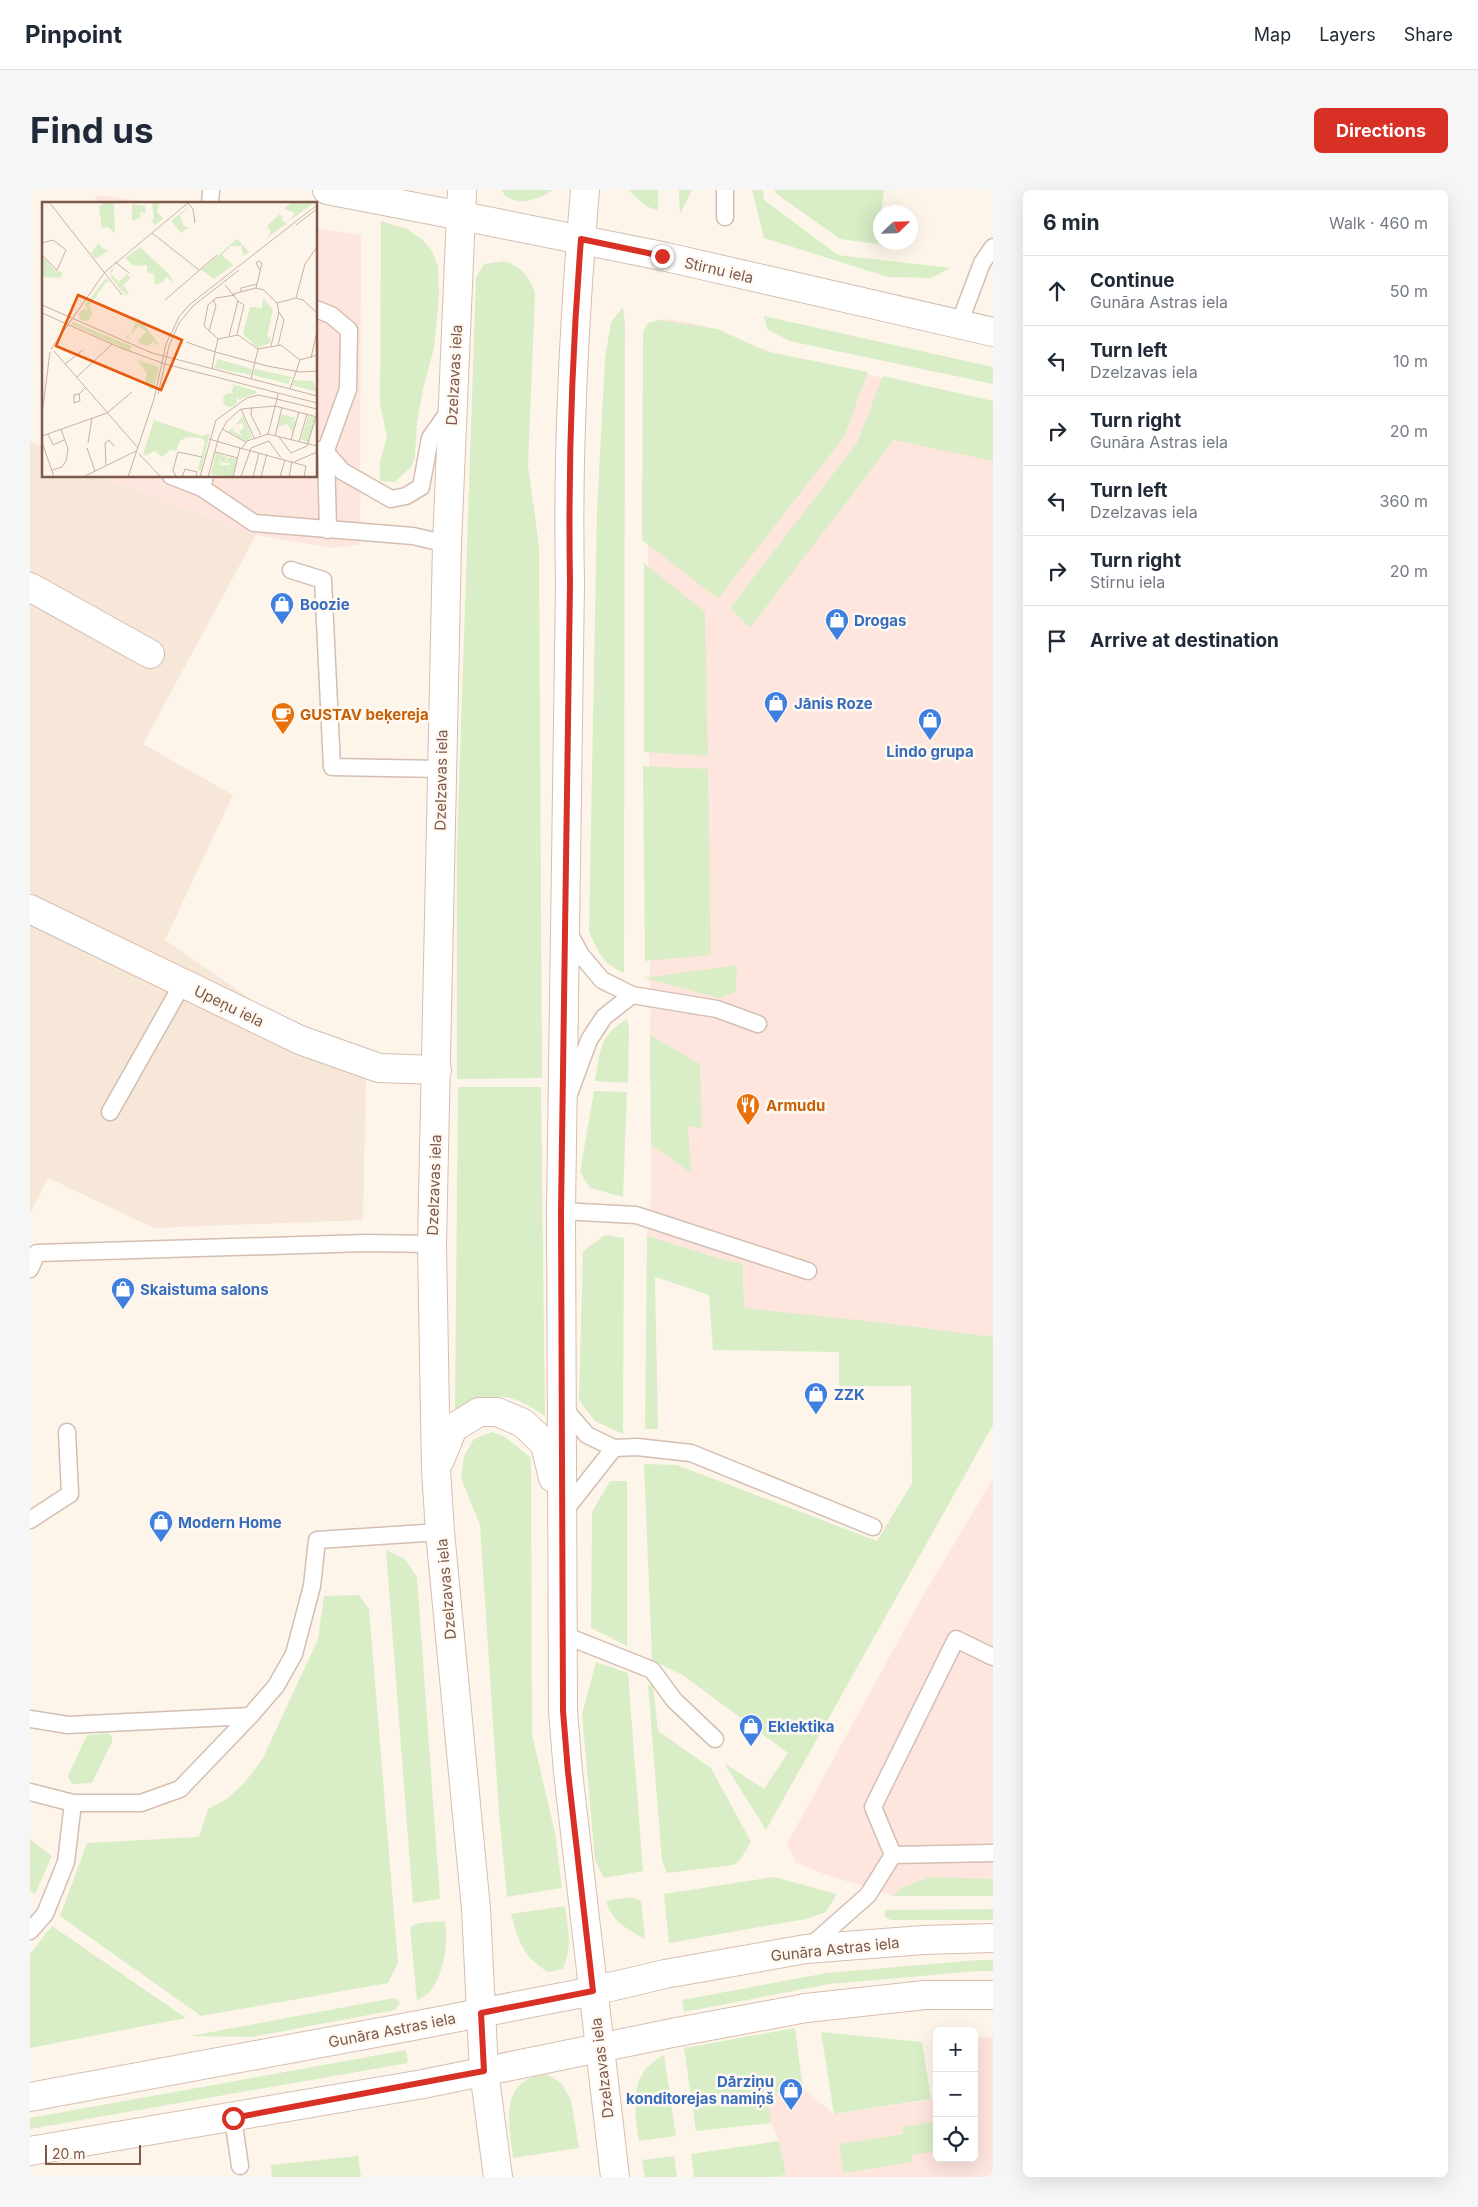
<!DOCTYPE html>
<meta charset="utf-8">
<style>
:root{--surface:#fff;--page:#f6f6f7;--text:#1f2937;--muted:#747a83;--line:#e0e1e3;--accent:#d93025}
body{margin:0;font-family:Inter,sans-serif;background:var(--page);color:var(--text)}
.controls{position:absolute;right:15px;bottom:15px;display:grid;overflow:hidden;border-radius:8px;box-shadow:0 5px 20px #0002}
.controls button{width:45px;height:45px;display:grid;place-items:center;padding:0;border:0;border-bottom:1px solid var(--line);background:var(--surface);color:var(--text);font:25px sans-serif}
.compass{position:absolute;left:843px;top:15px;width:45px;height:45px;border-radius:50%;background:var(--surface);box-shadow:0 5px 20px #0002;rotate:67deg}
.scale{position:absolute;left:15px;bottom:12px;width:96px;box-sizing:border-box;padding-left:5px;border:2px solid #7c594a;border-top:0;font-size:14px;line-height:18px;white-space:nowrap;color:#7c594a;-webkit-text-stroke:4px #fff9f2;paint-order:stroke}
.stop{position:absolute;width:15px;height:15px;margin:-11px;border:4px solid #d93025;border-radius:50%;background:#fff}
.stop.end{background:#d93025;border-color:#fff;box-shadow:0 1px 5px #0008}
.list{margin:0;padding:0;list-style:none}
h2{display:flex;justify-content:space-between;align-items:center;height:65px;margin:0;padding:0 20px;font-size:21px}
h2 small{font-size:16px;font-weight:400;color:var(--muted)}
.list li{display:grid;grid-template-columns:32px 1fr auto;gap:15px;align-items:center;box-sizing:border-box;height:70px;padding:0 20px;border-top:1px solid var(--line)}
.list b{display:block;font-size:19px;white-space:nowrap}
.list p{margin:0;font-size:16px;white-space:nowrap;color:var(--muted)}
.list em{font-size:16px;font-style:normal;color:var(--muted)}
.icon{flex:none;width:28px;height:28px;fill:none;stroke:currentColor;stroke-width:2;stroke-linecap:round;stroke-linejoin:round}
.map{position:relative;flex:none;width:963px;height:1987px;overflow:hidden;border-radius:8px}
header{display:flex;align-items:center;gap:30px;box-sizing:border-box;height:70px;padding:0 25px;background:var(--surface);border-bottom:1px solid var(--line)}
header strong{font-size:24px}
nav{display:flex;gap:28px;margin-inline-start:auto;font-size:18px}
.intro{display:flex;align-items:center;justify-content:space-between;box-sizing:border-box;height:120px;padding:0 30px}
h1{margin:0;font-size:35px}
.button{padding:12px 22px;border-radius:8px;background:var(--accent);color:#fff;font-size:18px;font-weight:700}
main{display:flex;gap:30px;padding:0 30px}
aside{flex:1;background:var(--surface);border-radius:8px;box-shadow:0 5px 20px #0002}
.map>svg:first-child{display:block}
.residential{fill:#f6e7d8}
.commercial{fill:#fee6de}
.grass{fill:#d9eec7}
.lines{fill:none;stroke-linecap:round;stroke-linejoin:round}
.service-casing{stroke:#d4beb1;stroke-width:19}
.minor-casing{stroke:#d4beb1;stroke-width:30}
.tertiary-casing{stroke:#d4beb1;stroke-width:30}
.secondary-casing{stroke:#d8beae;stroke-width:30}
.service{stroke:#fff;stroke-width:16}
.minor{stroke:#fff;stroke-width:28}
.tertiary{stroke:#fff;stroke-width:28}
.secondary{stroke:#fff;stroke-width:28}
.route{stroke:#d93025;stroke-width:6}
.labels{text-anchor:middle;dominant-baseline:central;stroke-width:5;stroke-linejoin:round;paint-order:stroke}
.street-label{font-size:15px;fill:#7c594a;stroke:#fff9f2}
.shop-label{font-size:15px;font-weight:bold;fill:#366cbe;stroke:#fff9f2;text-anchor:start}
.food-label{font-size:15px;font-weight:bold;fill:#c56008;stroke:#fff9f2;text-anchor:start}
.inset-road{fill:none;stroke:#c6b2a5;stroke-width:1}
.view{fill:#e8590c;fill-opacity:0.15;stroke:#e8590c;stroke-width:2.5}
.inset-edge{fill:none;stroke:#7c594a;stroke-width:2.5}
</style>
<header>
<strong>Pinpoint</strong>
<nav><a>Map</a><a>Layers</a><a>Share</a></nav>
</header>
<div class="intro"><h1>Find us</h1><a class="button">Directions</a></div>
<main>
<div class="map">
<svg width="963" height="1987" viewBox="0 0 963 1987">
<rect width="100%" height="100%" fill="#fef5ea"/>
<path class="residential" d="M0 251 14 258V286H69L226 345 113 554 203 605 135 750 336 888 333 1030 124 1038 18 988 0 1024Z"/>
<g class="commercial">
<path d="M67 5 130 14H64Z"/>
<path d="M286 38 331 45 330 355 303 358 226 345 69 286H286Z"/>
<path d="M636 129 672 135 757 168 963 211V1158L714 1118 713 1074 695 1070 617 1046 621 1009 617 139 624 131Z"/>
<path d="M963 1289V1706H863L794 1684 765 1672 757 1654 890 1411Z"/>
<path d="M963 1847V1987H744L756 1984 749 1951 741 1933 737 1904 773 1899 804 1924 907 1909V1968H944V1848Z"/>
</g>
<g class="grass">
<path d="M471 0H523C508 10 483 19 471 0Z"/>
<path d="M598 0H628V21L616 16Z"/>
<path d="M649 0H662L650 24Z"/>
<path d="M722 0H733L734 10 808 65 921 78 901 88 858 87 734 48Z"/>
<path d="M745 0H854L849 38 851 52 872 53 871 57 810 49 745 3Z"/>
<path d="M351 31 377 39 393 50 402 61 408 76 409 105 404 158 393 199 387 232 385 267 382 276 365 292 350 291V272L357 247 350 214Z"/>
<path d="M475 71C493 79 498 85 505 103L498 276 509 356 512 888 427 889V657L446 87 454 74Z"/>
<path d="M593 117 595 136 594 783C572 774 569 762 559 742L567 321 575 168 581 132Z"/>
<path d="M734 126 963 177V194L759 151 737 139Z"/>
<path d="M630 130 688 139 735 161 838 182 814 247 688 409 612 350 613 142 618 133Z"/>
<path d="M853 186 963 211V271L864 250 720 438 700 418 827 253Z"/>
<path d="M614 373 675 422 678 566 614 562Z"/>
<path d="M613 576 678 579 681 765 615 771Z"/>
<path d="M707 775 706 802 689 808 614 788Z"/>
<path d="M597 829 599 838 598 893 565 891C570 862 569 845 597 829Z"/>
<path d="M620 845 670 874 672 938 658 936 661 983 621 955Z"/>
<path d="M428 897H511L515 1226C479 1201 464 1202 425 1219Z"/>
<path d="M564 901 597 902 593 1007 560 998 550 982Z"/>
<path d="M575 1045 594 1048 593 1244 565 1231 549 1210 553 1061Z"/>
<path d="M617 1046 695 1070 713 1074 714 1118 856 1133 963 1147V1235L736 1640 694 1573 734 1599 758 1563 654 1486 622 1470 614 1274 647 1275 847 1351 882 1293 881 1196H809V1162L683 1160 679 1105 625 1087 628 1239H615Z"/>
<path d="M462 1242 475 1247 501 1268 502 1544 525 1643 532 1698 477 1707 469 1624 450 1335 431 1288 434 1266 444 1249Z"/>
<path d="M580 1291H597V1456L561 1438 562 1322Z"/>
<path d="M356 1360 375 1369 387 1387 410 1709 383 1713Z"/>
<path d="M329 1405 339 1419 368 1773 358 1793 171 1826 30 1726 57 1653 169 1647 178 1619 198 1608 216 1591 233 1568 288 1449 294 1406Z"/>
<path d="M566 1472 598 1483 613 1681 574 1688 565 1670 552 1524Z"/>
<path d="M618 1495H623L628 1541 681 1578 721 1652 710 1670 703 1675 637 1683 632 1671Z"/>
<path d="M77 1543 82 1546V1552L62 1593 42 1594 38 1586 57 1545Z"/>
<path d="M0 1649 22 1666 5 1704 0 1701Z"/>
<path d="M744 1687 807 1704 796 1722 776 1729 639 1753 634 1704Z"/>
<path d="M900 1687 963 1689V1706H863L871 1698Z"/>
<path d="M600 1707 611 1711 615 1749C598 1740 581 1731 576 1711Z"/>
<path d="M535 1716C538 1741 543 1755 533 1779L518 1782C493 1767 488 1750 481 1724Z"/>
<path d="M963 1719V1730H861L855 1727V1720Z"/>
<path d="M415 1731C418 1755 415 1779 402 1799 399 1804 391 1808 387 1811L380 1737 389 1733Z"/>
<path d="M22 1736 156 1828 0 1858V1764Z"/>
<path d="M948 1770H963V1781H948L800 1794 654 1822 652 1810 797 1783Z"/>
<path d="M364 1808 370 1812 365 1820 222 1847 160 1846Z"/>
<path d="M765 1838 773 1899 737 1904 741 1933 666 1941 654 1858Z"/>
<path d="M791 1842 892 1852 901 1909 804 1924Z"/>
<path d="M376 1860 378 1873 0 1939V1928Z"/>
<path d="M634 1865 646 1946 609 1951C604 1917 598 1883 634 1865Z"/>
<path d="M517 1884 531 1893 541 1910 549 1958 483 1968C479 1933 468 1889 517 1884Z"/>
<path d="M903 1932 907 1961 881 1965 882 1972 813 1983 809 1954 873 1944 872 1937Z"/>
<path d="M749 1951 756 1984 744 1987H664L661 1964Z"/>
<path d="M328 1966 331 1987H242L241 1975Z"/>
<path d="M644 1966 647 1987H615L612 1970Z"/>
</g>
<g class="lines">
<g class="service-casing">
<g id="service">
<path d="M695 0V27"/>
<path d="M180 14 181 0"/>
<path d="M286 119 301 125 319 140 318 199 296 260 298 340"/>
<path d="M929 134 952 73 963 57"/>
<path d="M293 259 312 281 361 309 376 306 391 297 400 248 421 218"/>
<path d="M141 286 172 298"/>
<path d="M175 286 172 298 224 333 383 346 417 354"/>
<path d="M261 380 293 390 302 577 411 579"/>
<path d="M539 743 551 765 572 790 602 805 687 819 728 834"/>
<path d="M539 904 559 850 574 827 602 805"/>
<path d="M80 922 153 793"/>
<path d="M531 1021 606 1025 778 1081"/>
<path d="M0 1079 7 1063 336 1053 402 1054"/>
<path d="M532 1216 557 1245 584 1258 607 1257 661 1263 843 1337"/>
<path d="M532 1324 584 1258"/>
<path d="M0 1330 40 1304 37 1242"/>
<path d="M534 1445 622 1480 644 1510 685 1549"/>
<path d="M0 1529 38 1535 220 1526"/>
<path d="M0 1602 43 1613 36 1672 15 1724 0 1741"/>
<path d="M43 1613H111L150 1599 220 1526 246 1496 264 1464 282 1396 287 1350 410 1342"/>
<path d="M863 1665 843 1617 926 1449 963 1467"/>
<path d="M863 1665 963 1663"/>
<path d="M778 1758 838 1705 863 1665"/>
<path d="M203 1928 210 1976"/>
</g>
</g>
<g class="minor-casing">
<g id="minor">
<path d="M297 0 432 26"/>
<path d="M0 397 120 464"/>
<path d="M0 719 270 850 349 878 407 880"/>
</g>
</g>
<g class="tertiary-casing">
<path id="tertiary" d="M432 26 632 66 963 142"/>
</g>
<g class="secondary-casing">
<g id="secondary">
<path d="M432 0 417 354 402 1054 406 1280 410 1342 446 1719 454 1881 468 1987"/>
<path d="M555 0C544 131 537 261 540 393L531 1021 533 1521 538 1582 585 1987"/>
<path d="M410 1270 423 1238 449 1222H467L493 1233 515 1254 523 1288"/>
<path d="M0 1907 383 1836 563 1801 635 1784 776 1759 893 1750 963 1748"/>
<path d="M0 1961 393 1894 642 1843 776 1818 895 1805H963"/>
</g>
</g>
<use href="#service" class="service"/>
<use href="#minor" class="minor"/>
<use href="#tertiary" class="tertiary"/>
<use href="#secondary" class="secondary"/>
</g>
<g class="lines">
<path class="route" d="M203 1928 454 1881 451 1823 563 1801 538 1582 533 1521 531 1021 540 393C538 278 542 163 551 49L632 66"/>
</g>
<defs>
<g id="shop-pin" transform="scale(1.25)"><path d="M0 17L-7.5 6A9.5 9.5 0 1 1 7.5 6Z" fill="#3f7fe0" stroke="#fff9f2"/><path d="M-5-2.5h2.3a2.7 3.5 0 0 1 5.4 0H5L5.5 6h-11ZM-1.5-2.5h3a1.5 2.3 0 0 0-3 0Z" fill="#fff"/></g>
<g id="cafe-pin" transform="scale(1.25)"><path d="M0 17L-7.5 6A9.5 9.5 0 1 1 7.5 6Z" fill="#e8710a" stroke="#fff9f2"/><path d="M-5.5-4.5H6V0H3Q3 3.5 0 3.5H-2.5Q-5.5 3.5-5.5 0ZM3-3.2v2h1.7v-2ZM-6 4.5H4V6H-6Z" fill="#fff"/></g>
<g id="restaurant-pin" transform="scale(1.25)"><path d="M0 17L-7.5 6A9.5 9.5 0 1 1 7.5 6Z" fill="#e8710a" stroke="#fff9f2"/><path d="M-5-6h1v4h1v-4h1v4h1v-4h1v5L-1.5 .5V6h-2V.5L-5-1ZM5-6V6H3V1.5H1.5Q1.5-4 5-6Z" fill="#fff"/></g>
</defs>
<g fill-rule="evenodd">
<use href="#shop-pin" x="252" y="414"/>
<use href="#shop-pin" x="807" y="430"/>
<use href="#shop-pin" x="746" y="513"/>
<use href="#cafe-pin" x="253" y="524"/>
<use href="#shop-pin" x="900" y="530"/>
<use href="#restaurant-pin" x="718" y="915"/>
<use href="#shop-pin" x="93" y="1099"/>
<use href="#shop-pin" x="786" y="1204"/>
<use href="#shop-pin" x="131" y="1332"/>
<use href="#shop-pin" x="721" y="1536"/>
<use href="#shop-pin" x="761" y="1900"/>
</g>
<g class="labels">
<g class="street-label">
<text transform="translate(689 80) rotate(13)">Stirnu iela</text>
<text transform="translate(424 185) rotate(-87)">Dzelzavas iela</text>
<text transform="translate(411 590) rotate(-89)">Dzelzavas iela</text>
<text transform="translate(199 816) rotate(26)">Upeņu iela</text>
<text transform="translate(404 995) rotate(-88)">Dzelzavas iela</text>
<text transform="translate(416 1399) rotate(-95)">Dzelzavas iela</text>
<text transform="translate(805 1759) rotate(-6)">Gunāra Astras iela</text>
<text transform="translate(362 1840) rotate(-11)">Gunāra Astras iela</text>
<text transform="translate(572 1878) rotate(-97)">Dzelzavas iela</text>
</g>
<g class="shop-label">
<text x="270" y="414">Boozie</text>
<text x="824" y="430">Drogas</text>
<text x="764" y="513">Jānis Roze</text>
<text x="900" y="561" text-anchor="middle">Lindo grupa</text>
<text x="110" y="1099">Skaistuma salons</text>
<text x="804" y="1204">ZZK</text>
<text x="148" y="1332">Modern Home</text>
<text x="738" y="1536">Eklektika</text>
<text x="744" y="1891" text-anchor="end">Dārziņu<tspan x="744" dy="17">konditorejas namiņš</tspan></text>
</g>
<g class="food-label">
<text x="270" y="524">GUSTAV beķereja</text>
<text x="736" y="915">Armudu</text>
</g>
</g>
<g transform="translate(12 12)">
<rect width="275" height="275" fill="#fef5ea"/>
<path d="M63 0H72L73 32 66 25 60 26 57 5ZM110 0 118 1 115 9 121 17 113 23 109 18 112 17ZM250 0H274L247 19 253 11 242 7ZM90 2 103 4 104 11 98 10 99 15 90 19ZM147 4 138 14 142 25H147L139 31 129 19ZM238 12 241 16 239 18 245 21 224 37 229 30 225 24ZM195 37 207 50 202 54 199 44H189L180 53 191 63 172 77 159 68ZM56 41 60 46 67 48 54 57 47 49 50 50ZM98 45 128 73 132 83 124 74 122 79 113 83 112 72 105 70V63L92 64 83 56ZM0 54 13 68 21 71 18 76 0 75ZM74 63 69 72 77 80 85 72 89 76 81 83 87 91 84 93 77 81 84 95 69 75 68 69ZM64 76 68 80H64L47 104 52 116 43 103ZM221 96 231 108 225 134 229 136 228 141 216 146 201 132 208 105 220 106ZM37 113a6 6 0 1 1 12 0a6 6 0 1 1-12 0ZM96 115V116L117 142 112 143 113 139 105 144 95 140 104 130 97 124 86 135 93 139 83 135 89 131ZM31 120 40 124 90 144 88 149 29 122ZM176 157 210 167 209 173 172 166ZM96 158 117 165 112 186 108 188 103 178 105 172ZM213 167 250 175 249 177H243L248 178 247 182 211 173ZM252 178 271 179 275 190 250 183ZM190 182 214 189V191L197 198 189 189 192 185ZM181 198a7 7 0 1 1 14 0a7 7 0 1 1-14 0ZM239 212 254 216 246 221 254 218 251 231 245 222 236 225ZM201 214 210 235 204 239 186 229 192 225 191 229 200 234 197 229 202 226 200 221 193 223ZM266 214 273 215 272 220 263 225 272 221 267 241 259 237ZM112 218 160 234 168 231 159 269 156 268 163 240 159 236 145 235 138 239 134 249 129 248 120 255 113 249 103 254 101 252ZM174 251 187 255 181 261 177 257 179 263H187L186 269 188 261H182L188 255 195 257 190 275 168 272 176 266 169 271Z" fill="#d9eec7"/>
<path class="inset-road" d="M7 0 80 93M146 1 151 7 153 21M254 23 275 7M110 31 157 68M0 41 11 38 24 48 15 68 0 53M73 60 87 71M183 83 196 99 187 134M214 86 220 61 217 59 214 61 218 68M199 90V86L215 82M191 92 214 86 222 88 235 101 254 96 261 98 275 111M193 93 174 96 166 103 162 124 176 137 196 133 216 147 239 143 258 158 275 153M254 96 263 62 275 45M123 98 175 53M0 103 110 151 275 194M0 111 79 146 123 162 275 201M167 129 174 104 171 97M195 132 202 103 196 99M176 137 173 150 225 164 258 170 275 169M144 140 173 150 170 167M236 143 242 118 237 110M229 144 237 110 235 101M9 147 63 70 147 0M12 149 96 246M269 156 275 129M23 162 41 148M34 176 70 142M209 177 216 147M248 187 258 158M37 192 32 193V201L38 199 37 192 43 186M116 192 127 144 137 121 151 104 197 68M210 205 209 213 219 233M199 207 212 236M0 212 8 150M180 227 204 240M6 232 11 243 22 238M226 232 235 197 275 207M0 234 65 211 90 190M233 234 240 205M237 235 249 251 265 244 274 214M167 237 198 246M249 238 257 210M0 240 12 275M257 240 265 212M46 241 50 216M45 246 53 269M200 246 205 239 226 232 275 244M173 250 196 256M97 252 119 275M252 260 275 250M64 263 63 241 67 238 72 244M10 268 20 265 24 259 26 247 19 227M41 275 94 249M86 275 112 197 124 142 137 115 147 103 275 3M134 275 131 268 136 250 160 255M140 275 143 267 155 270 154 275M158 275 174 218 205 196 216 193 235 197 236 192M166 275 177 234 185 219 199 207 233 204 275 215M191 275 198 246 264 264 262 275M199 275 209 246 227 239 239 256M211 275 217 251M219 275 225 252M238 275 243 258M247 275 250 259"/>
<path class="view" d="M36 93 140 138 119 188 14 144Z"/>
<rect width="275" height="275" class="inset-edge"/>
</g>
</svg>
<div class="controls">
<button>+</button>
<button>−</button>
<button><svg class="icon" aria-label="locate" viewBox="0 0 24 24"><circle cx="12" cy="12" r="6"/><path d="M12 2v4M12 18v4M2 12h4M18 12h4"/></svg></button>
</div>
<svg class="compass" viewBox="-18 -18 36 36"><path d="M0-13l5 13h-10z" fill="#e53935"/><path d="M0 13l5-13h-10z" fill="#747a83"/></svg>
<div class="scale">20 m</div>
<div class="stop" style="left:203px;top:1928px"></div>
<div class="stop end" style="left:632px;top:66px"></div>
</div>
<aside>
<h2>6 min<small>Walk · 460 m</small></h2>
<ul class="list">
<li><svg class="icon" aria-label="ahead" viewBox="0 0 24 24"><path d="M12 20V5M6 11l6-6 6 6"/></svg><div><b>Continue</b><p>Gunāra Astras iela</p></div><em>50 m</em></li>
<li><svg class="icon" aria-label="left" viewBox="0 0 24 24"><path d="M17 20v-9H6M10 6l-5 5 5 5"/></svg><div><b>Turn left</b><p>Dzelzavas iela</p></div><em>10 m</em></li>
<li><svg class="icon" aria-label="right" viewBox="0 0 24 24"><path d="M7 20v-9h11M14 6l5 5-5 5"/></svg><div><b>Turn right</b><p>Gunāra Astras iela</p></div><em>20 m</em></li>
<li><svg class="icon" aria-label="left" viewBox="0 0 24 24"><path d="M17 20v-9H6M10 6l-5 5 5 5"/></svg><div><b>Turn left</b><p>Dzelzavas iela</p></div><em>360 m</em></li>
<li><svg class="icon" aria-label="right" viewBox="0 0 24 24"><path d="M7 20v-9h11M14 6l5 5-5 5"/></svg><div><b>Turn right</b><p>Stirnu iela</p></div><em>20 m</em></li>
<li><svg class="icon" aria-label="arrive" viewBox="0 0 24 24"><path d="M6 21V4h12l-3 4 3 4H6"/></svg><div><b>Arrive at destination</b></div></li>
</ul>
</aside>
</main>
